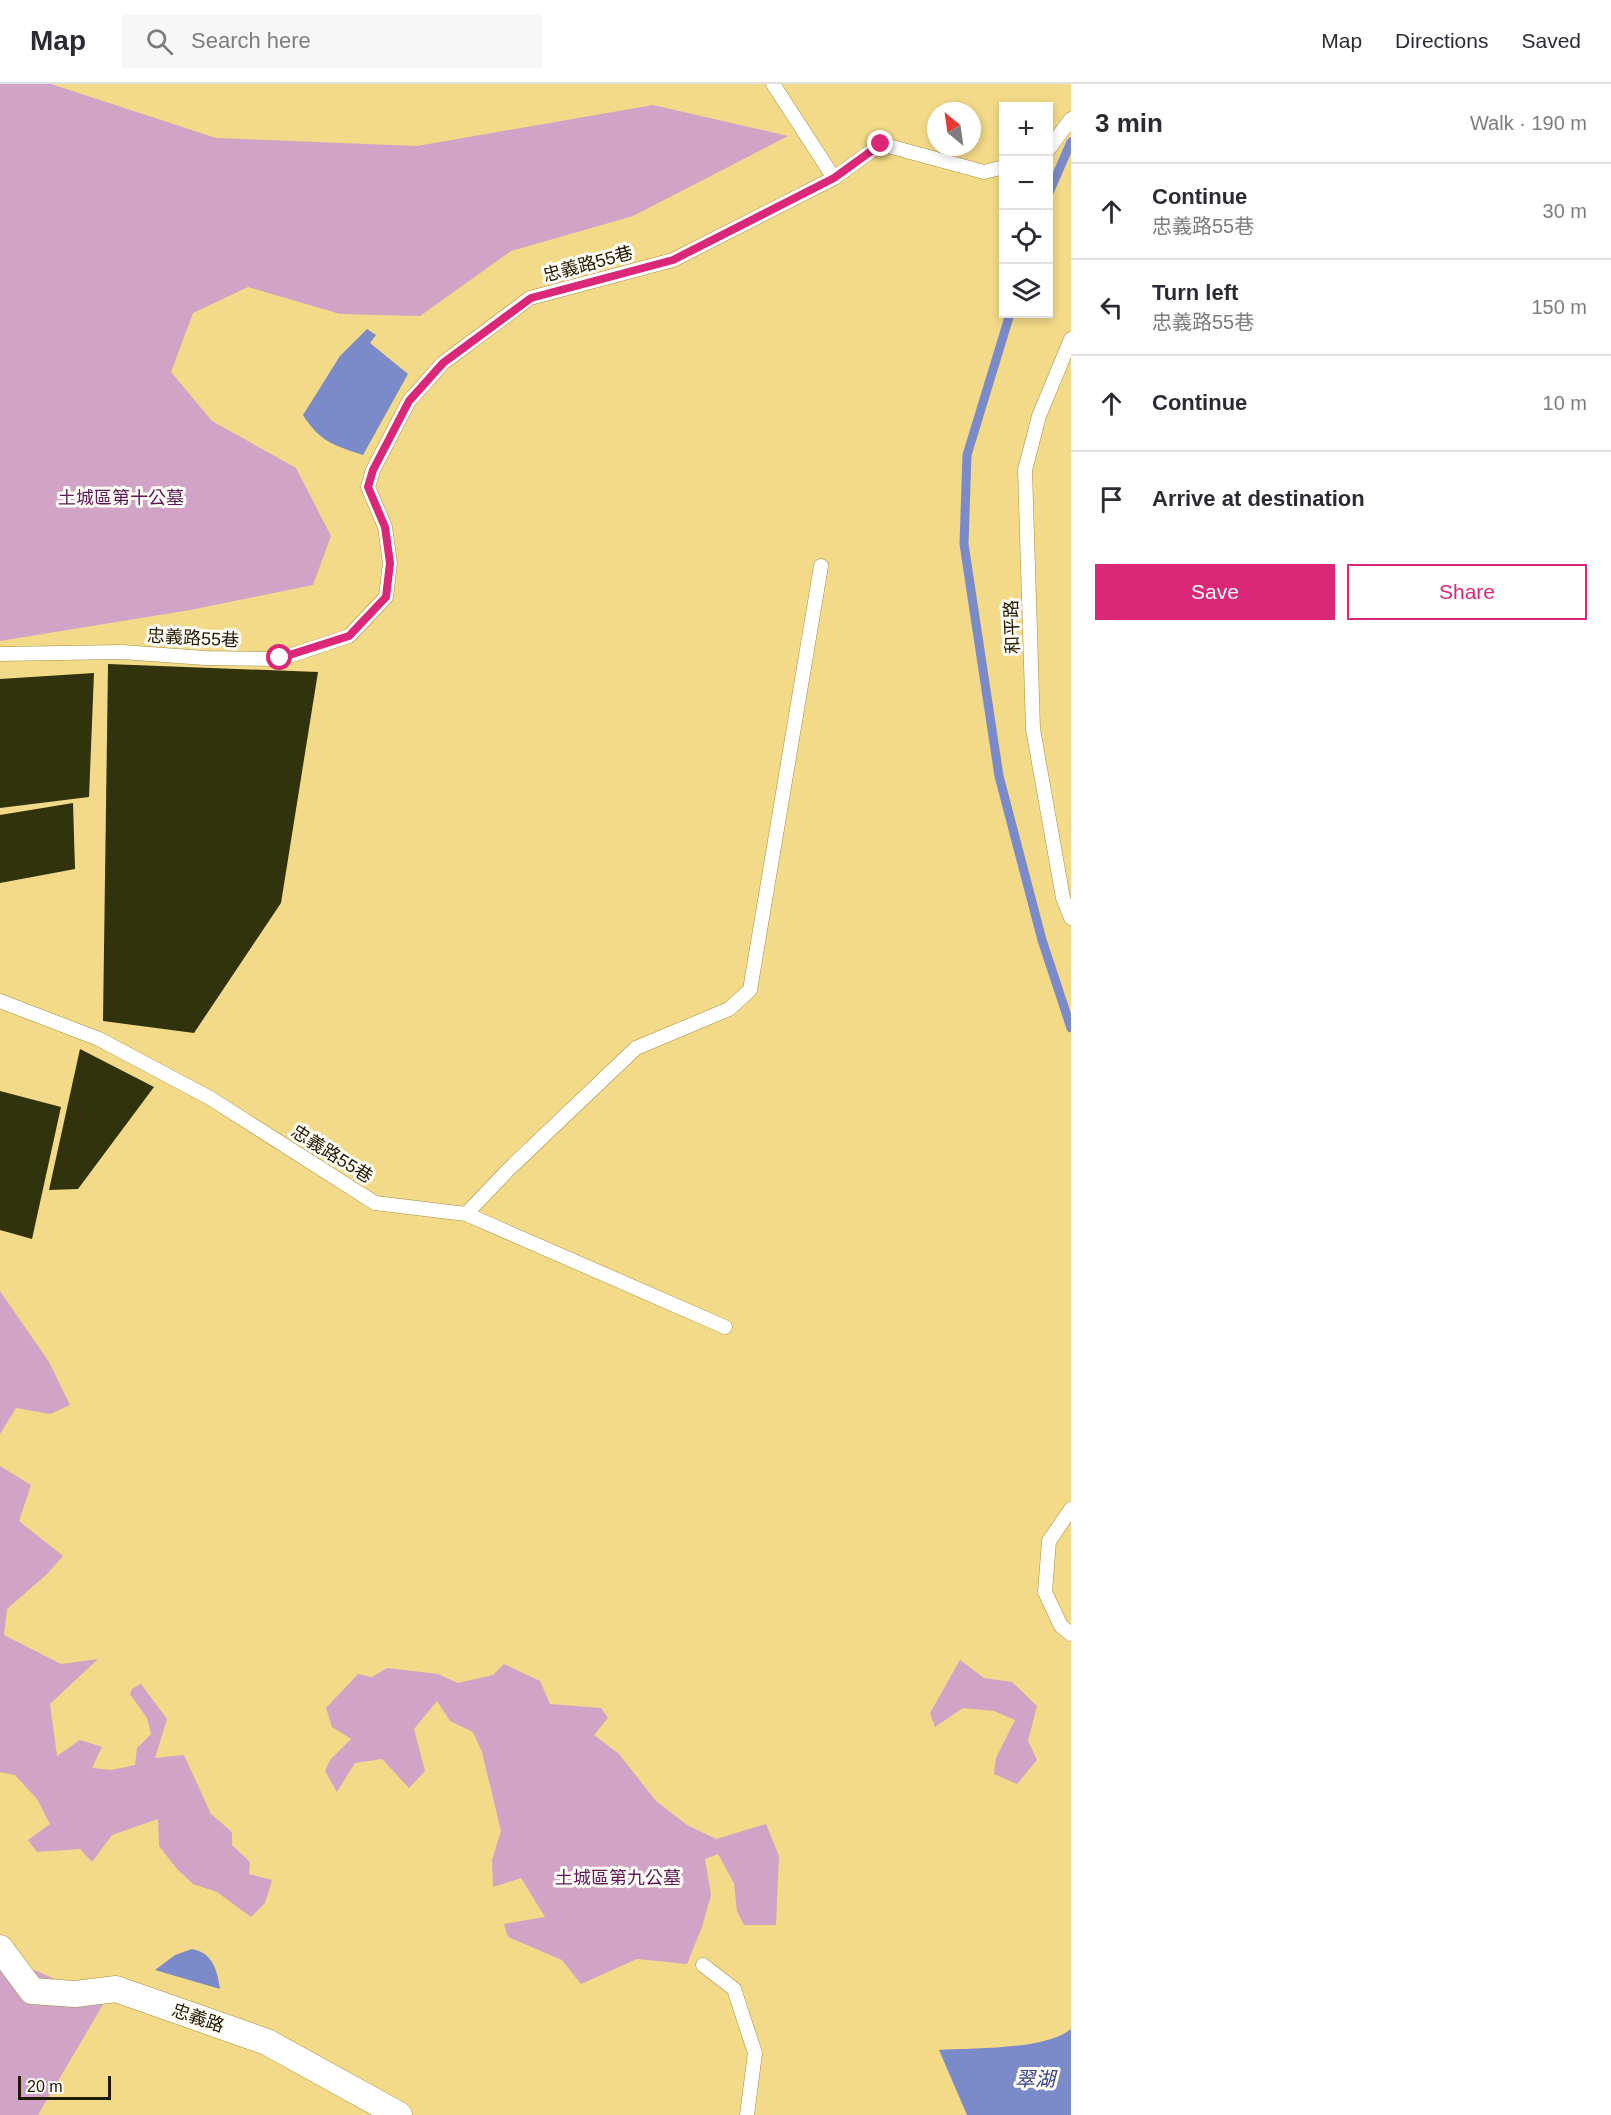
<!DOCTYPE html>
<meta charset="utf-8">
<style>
:root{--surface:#fff;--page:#f7f7f7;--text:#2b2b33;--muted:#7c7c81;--line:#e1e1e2;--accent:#db2777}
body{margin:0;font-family:Helvetica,"Noto Sans TC",sans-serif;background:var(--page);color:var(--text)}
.controls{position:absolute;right:18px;top:18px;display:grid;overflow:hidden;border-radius:0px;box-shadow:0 3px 9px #0003}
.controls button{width:54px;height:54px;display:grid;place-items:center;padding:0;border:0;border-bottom:2px solid var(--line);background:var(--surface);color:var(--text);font:30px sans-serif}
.compass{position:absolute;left:927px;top:18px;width:54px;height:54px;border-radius:50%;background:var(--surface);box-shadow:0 3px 9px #0003;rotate:331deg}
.scale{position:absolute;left:18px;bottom:15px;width:93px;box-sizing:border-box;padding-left:6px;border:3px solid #211a02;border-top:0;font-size:16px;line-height:21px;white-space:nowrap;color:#211a02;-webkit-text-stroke:4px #fefcf4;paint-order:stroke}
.stop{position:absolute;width:18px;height:18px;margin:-14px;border:4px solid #db2777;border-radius:50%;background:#fff}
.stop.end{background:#db2777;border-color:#fff;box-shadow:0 2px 6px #0008}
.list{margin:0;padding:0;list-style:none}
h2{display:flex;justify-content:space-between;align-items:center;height:78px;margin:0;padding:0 24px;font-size:26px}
h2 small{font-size:20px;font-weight:400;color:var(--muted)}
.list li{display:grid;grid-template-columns:39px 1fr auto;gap:18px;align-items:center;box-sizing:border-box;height:96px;padding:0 24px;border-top:2px solid var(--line)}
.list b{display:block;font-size:22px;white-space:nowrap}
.list p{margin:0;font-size:20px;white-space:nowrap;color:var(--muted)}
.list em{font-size:20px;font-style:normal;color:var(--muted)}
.actions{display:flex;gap:12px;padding:18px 24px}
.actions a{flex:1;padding:14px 0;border:2px solid var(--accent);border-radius:0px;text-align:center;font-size:21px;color:var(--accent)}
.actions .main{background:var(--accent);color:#fff}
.icon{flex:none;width:33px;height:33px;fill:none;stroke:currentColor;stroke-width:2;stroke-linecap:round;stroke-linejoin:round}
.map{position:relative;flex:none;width:1071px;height:2031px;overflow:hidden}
header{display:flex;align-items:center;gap:36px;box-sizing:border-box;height:84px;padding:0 30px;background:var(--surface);border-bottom:2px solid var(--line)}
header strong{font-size:28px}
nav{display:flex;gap:33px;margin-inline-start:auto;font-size:21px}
.search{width:420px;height:54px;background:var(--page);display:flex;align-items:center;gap:15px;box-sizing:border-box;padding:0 21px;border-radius:0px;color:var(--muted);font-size:22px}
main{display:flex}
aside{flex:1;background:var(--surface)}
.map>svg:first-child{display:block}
.green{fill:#d0a3c7}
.water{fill:#7b8ac8}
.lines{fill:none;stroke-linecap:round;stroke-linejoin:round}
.stream{stroke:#7b8ac8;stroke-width:9}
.building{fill:#31330d}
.lane-casing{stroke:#a68e3c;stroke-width:15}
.street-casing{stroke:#a68e3c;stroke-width:27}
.lane{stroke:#fff;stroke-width:14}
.street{stroke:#fff;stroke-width:26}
.route{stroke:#db2777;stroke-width:8}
.labels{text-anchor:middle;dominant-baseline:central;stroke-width:6;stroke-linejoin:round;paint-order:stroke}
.street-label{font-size:18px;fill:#211a02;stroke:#fefcf4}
.park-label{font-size:18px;fill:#5d1855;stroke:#fefcf4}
.water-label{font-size:20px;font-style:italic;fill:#35418c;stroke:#fefcf4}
</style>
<header>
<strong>Map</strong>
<div class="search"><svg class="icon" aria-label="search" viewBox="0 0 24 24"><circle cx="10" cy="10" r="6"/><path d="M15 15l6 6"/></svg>Search here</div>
<nav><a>Map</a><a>Directions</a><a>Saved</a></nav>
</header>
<main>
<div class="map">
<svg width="1071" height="2031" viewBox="0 0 1071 2031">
<rect width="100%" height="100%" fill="#f2da88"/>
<g class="green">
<path d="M0 0H51L216 54 417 62 653 21 788 52 633 132 511 167 420 232 340 230 248 203 193 229 171 288 212 337 296 384 331 452 313 501 190 526 0 557Z"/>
<path d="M0 1207 49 1278 70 1321 50 1330 16 1324 0 1350Z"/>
<path d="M0 1382 31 1401 19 1437 63 1472 47 1490 7 1525 4 1551 61 1580 98 1575 50 1620 57 1672 80 1656 102 1663 92 1684 111 1686 135 1681 137 1664 151 1650 147 1634 130 1610 132 1605 141 1600 167 1635 155 1674 184 1671 211 1730 232 1748V1761L250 1778 249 1790 272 1796 265 1819 251 1833 217 1808 193 1800 177 1785 159 1762 158 1735 112 1751 92 1778 80 1765 37 1768 28 1756 50 1740 37 1715 15 1691 0 1688Z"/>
<path d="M960 1576 984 1594 1012 1598 1037 1622 1028 1657 1037 1676 1017 1700 994 1690 996 1674 1015 1636 994 1627 963 1624 935 1643 930 1629Z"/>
<path d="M504 1580 540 1597 550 1620 601 1624 608 1634 594 1651 619 1670 656 1717 687 1741 716 1755 766 1740 779 1772 776 1841H744L737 1827 734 1799 718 1770 705 1775 711 1811 702 1843 687 1880 637 1875 581 1900 562 1876 508 1853 504 1840 545 1833 521 1794 493 1803 492 1776 501 1747 482 1668 473 1648 450 1637 437 1617 414 1645 425 1687 409 1704 382 1675 355 1679 337 1708 325 1687 330 1676 351 1655 332 1643 326 1624 358 1590 372 1593 387 1584 438 1590 458 1599 493 1591Z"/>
<path d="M0 1871 105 1917 38 2031H0Z"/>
</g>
<g class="water">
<path d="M367 245 376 251 370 259 408 290 363 371C335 362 319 357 303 331L340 272Z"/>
<path d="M192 1865C213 1869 217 1886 220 1905L155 1886 175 1871Z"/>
<path d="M1071 1945V2031H967L939 1966C973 1964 1046 1966 1071 1945Z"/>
</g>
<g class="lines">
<g class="stream">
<path d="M1048 111 1071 58"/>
<path d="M1010 230 967 371 964 460 999 692 1042 856 1071 944"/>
</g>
</g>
<g class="building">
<path d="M108 580 318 588 281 819 194 949 103 937Z"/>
<path d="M94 589 89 713 0 724V595Z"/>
<path d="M73 719 75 785 0 799V731Z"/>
<path d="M80 965 154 1003 78 1105 49 1106Z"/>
<path d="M0 1007 61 1023 32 1155 0 1146Z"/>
</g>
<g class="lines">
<g class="lane-casing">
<g id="lane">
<path d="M773 0 834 94 881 60 984 88 1004 83"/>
<path d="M1048 66 1071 35"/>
<path d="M1071 255 1039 332 1025 386 1033 645 1063 814 1071 834"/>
<path d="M0 570 122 568 205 574 280 575 349 552 386 513 390 479 385 443 368 403 373 386 409 317 443 279 530 214 673 176 834 94"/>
<path d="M0 917 99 955 210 1014 375 1119 466 1130 725 1243"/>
<path d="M466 1130 508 1086 636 964 729 925 750 906 821 482"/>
<path d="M1071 1425 1049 1457 1045 1508 1061 1542 1071 1550"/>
<path d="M703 1881 734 1905 755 1969 747 2031"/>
</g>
</g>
<g class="street-casing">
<path id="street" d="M0 1864 32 1907 75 1910 116 1905 267 1958 399 2031"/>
</g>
<use href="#lane" class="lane"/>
<use href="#street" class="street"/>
</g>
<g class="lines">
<path class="route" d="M280 574 349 552 386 513 390 479 385 443 368 403 373 386 409 317 443 279 531 214 673 176 834 94 881 60"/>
</g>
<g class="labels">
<g class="street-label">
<text transform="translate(588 180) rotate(-15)">忠義路55巷</text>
<text transform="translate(1012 543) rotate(-92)">和平路</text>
<text transform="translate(193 554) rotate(3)">忠義路55巷</text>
<text transform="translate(332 1070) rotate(32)">忠義路55巷</text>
<text transform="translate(198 1934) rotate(19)">忠義路</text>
</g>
<g class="park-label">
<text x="121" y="414">土城區第十公墓</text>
<text x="618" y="1794">土城區第九公墓</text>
</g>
<g class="water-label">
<text x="1035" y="1995">翠湖</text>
</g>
</g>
</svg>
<div class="controls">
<button>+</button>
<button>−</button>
<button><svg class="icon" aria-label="locate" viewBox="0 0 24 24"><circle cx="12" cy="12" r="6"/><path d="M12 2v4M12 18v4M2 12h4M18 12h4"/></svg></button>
<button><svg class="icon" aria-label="layers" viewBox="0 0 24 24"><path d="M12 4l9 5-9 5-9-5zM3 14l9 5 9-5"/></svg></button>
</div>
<svg class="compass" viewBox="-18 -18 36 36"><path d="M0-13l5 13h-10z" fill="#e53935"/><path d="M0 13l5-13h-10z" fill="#7c7c81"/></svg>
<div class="scale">20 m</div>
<div class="stop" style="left:280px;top:574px"></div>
<div class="stop end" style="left:881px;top:60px"></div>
</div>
<aside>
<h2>3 min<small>Walk · 190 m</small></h2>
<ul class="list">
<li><svg class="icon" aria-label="ahead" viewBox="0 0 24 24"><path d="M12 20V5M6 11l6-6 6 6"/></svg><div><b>Continue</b><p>忠義路55巷</p></div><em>30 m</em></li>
<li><svg class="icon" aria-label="left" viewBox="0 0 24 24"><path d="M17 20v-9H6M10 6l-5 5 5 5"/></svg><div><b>Turn left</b><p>忠義路55巷</p></div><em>150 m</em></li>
<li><svg class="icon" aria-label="ahead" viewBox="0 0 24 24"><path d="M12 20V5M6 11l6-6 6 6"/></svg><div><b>Continue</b></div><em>10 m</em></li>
<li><svg class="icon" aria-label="arrive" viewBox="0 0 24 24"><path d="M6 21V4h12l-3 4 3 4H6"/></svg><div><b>Arrive at destination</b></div></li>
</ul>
<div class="actions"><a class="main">Save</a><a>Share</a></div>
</aside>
</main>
